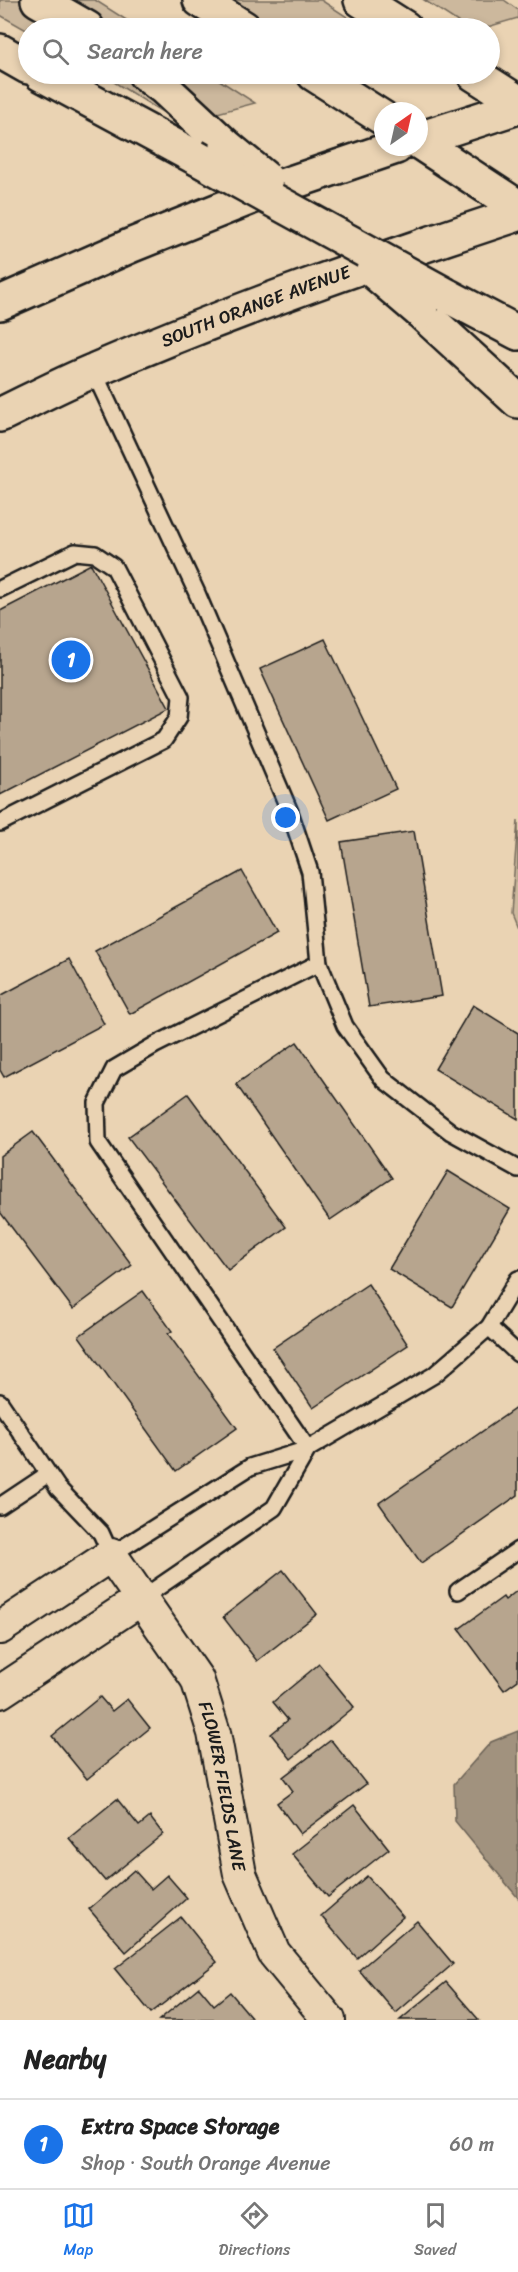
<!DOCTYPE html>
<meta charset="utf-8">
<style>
:root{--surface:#fff;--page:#f2f2f2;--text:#222;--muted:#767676;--line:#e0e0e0;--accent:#1a73e8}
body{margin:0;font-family:Sriracha,sans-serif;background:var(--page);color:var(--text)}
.compass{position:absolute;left:374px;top:102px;width:54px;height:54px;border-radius:50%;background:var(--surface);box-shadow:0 3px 9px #0003;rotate:34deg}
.you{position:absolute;left:286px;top:818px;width:21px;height:21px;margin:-15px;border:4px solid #fff;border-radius:50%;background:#1a73e8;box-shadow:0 0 0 9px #1a73e833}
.badge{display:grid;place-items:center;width:39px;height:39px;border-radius:50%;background:var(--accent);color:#fff;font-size:20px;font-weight:700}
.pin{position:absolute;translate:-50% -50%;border:3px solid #fff;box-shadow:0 2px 6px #0006}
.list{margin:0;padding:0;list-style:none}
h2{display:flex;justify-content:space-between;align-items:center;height:78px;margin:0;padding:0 24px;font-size:26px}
h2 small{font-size:20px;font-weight:400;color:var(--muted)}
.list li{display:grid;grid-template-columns:39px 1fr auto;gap:18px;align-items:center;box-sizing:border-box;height:90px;padding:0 24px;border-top:2px solid var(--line)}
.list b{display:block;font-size:22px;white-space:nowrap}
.list p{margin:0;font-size:20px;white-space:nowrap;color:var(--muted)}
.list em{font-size:20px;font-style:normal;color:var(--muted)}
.icon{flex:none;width:33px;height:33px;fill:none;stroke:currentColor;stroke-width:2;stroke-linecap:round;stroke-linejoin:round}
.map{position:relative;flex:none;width:518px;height:2020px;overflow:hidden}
.search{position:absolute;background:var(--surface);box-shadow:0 3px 9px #0003;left:18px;right:18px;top:18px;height:66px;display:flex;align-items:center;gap:15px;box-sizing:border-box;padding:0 21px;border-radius:33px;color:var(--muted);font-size:22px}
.sheet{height:168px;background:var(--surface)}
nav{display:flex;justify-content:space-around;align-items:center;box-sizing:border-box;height:84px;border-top:2px solid var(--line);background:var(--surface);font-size:16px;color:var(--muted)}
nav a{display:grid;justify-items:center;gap:3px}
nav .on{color:var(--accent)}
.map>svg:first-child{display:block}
.green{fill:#ccb89d;stroke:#746a5c;stroke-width:1.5}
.water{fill:#a1927e;stroke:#6c6357;stroke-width:1.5}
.building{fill:#b7a58e;stroke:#1c1c1c;stroke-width:1.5}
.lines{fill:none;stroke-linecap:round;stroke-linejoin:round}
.lane-casing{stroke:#1c1c1c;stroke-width:20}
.street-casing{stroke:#1c1c1c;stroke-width:36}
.primary-casing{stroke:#1c1c1c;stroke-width:38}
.highway-casing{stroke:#1c1c1c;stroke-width:38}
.lane{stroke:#ead3b3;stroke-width:15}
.street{stroke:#ead3b3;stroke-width:32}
.primary{stroke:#ead3b3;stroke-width:33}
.highway{stroke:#ead3b3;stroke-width:33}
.highway-bridge-casing{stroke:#1c1c1c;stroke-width:38;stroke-linecap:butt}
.highway-bridge{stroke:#ead3b3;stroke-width:33}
.labels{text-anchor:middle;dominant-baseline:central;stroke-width:4.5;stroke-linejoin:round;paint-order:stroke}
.street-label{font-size:18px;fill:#1c1c1c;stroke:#ead3b3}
</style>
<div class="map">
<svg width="518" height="2020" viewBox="0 0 518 2020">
<rect width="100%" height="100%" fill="#ead3b3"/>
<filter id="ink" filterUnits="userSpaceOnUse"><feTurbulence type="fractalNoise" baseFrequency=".0167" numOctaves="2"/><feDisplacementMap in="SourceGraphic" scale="12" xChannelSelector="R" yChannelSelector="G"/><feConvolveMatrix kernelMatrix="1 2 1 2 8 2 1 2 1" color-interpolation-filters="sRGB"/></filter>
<g filter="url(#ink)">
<g class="green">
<path d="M0 0H95L139 28H28V31L0 15Z"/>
<path d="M200 0H321L364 28H243Z"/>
<path d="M424 0H504L518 10V18L484 28H467Z"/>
<path d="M101 74H210L255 103 180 123Z"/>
<path d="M518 820V930L511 913Z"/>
</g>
<path class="water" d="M518 1731V1898L455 1821 454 1784 491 1742Z"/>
<g class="building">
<path d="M91 564 169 708 0 795V611Z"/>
<path d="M325 639 396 789 329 820 260 669Z"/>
<path d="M414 831 442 996 369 1007 341 842Z"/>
<path d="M242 871 277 933 130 1014 95 951Z"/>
<path d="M69 959 104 1024 4 1077 0 1070V996Z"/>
<path d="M473 1005 518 1033V1119L435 1069Z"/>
<path d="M297 1042 392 1178 330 1220 236 1084Z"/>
<path d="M188 1094 286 1227 228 1270 128 1137Z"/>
<path d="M33 1132 132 1265 73 1309 0 1212V1156Z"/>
<path d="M448 1171 510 1209 452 1307 389 1269Z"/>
<path d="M368 1284 408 1345 313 1408 273 1348Z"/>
<path d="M143 1291 172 1331 168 1334 237 1428 176 1471 79 1336Z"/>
<path d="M516 1408 518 1410V1495L421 1563 379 1503Z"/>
<path d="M283 1570 317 1614 257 1661 223 1617Z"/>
<path d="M518 1590V1680L504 1690 459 1629 503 1597 505 1600Z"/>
<path d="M319 1664 354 1707 291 1759 271 1734 288 1720 273 1702Z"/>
<path d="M100 1697 112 1711 127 1699 150 1728 87 1779 52 1736Z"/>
<path d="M331 1740 366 1784 300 1834 277 1803 293 1791 283 1777Z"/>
<path d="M117 1799 139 1826 150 1817 163 1834 105 1881 69 1838Z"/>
<path d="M354 1805 389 1849 328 1897 292 1854Z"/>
<path d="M134 1870 151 1889 167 1875 187 1898 126 1952 89 1909Z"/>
<path d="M367 1876 403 1917 357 1958 321 1916Z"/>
<path d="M181 1917 217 1962 151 2013 115 1969Z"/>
<path d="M417 1921 453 1964 396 2013 359 1970Z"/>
<path d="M446 1982 479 2020H400Z"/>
<path d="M199 1987 214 2005 230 1992 251 2017 247 2020H159Z"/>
</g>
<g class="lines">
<g class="lane-casing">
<g id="lane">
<path d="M93 370 196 591 290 812 310 872 319 963 345 1026 383 1079 451 1132 518 1169"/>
<path d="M0 589 75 552 95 554 114 567 181 697 179 717 164 740 0 823"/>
<path d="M489 1327 518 1354"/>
<path d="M0 1402 58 1488 101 1533 111 1555 250 1467 308 1449 434 1375 489 1327 518 1279"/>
<path d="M308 1449 98 1142 97 1103 114 1069 155 1045 319 963"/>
<path d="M0 1506 48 1474"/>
<path d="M458 1591 518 1550"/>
<path d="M141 1599 274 1508 308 1449"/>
</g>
</g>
<g class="street-casing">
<g id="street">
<path id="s1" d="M0 1628 111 1555 197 1679 214 1733 240 1874 274 1953 329 2020"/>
<path d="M0 1692 141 1599"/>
</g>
</g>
<g class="primary-casing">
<g id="primary">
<path d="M419 139 518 107"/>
<path d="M0 303 132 245 264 192 396 147"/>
<path id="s2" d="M0 415C31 400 63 383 95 370 233 310 375 261 518 214"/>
</g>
</g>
<g class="highway-casing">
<g id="highway">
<path d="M38 0 87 28"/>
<path d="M200 0 244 28"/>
<path d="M361 0 405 28"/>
<path d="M0 51 28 67"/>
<path d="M41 74 195 157"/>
<path d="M145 74 164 88 226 146"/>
<path d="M314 74 383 118"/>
<path d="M474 74 518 102"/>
<path d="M419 142 518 207"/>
<path d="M446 295 518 333"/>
<path d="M421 312 518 401"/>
</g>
</g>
<use href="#lane" class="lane"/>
<use href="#street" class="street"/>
<use href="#primary" class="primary"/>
<use href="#highway" class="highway"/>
<g class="highway-bridge-casing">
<g id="highway-bridge">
<path d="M226 146 266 179"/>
<path d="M195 157 446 295"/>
<path d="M373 271 421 312"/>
</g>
</g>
<use href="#highway-bridge" class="highway-bridge"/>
</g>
</g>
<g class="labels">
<g class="street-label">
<text stroke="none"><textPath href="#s2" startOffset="278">SOUTH ORANGE AVENUE</textPath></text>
<text stroke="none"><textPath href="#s1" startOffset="394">FLOWER FIELDS LANE</textPath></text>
</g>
</g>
</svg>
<svg class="compass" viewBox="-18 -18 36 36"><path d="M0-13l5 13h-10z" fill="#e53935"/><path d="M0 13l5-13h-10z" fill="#767676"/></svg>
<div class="you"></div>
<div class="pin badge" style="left:71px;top:660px">1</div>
<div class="search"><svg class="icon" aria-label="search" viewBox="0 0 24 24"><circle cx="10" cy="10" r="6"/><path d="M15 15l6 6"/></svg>Search here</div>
</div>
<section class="sheet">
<h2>Nearby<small></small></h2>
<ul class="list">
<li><span class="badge">1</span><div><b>Extra Space Storage</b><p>Shop · South Orange Avenue</p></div><em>60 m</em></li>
</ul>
</section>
<nav>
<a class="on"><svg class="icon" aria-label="map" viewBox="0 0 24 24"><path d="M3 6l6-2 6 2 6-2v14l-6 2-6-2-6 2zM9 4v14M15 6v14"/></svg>Map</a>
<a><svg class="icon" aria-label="directions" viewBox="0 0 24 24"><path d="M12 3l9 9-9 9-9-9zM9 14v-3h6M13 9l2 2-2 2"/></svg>Directions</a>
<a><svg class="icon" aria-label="saved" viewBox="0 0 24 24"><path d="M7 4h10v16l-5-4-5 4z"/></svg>Saved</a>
</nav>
